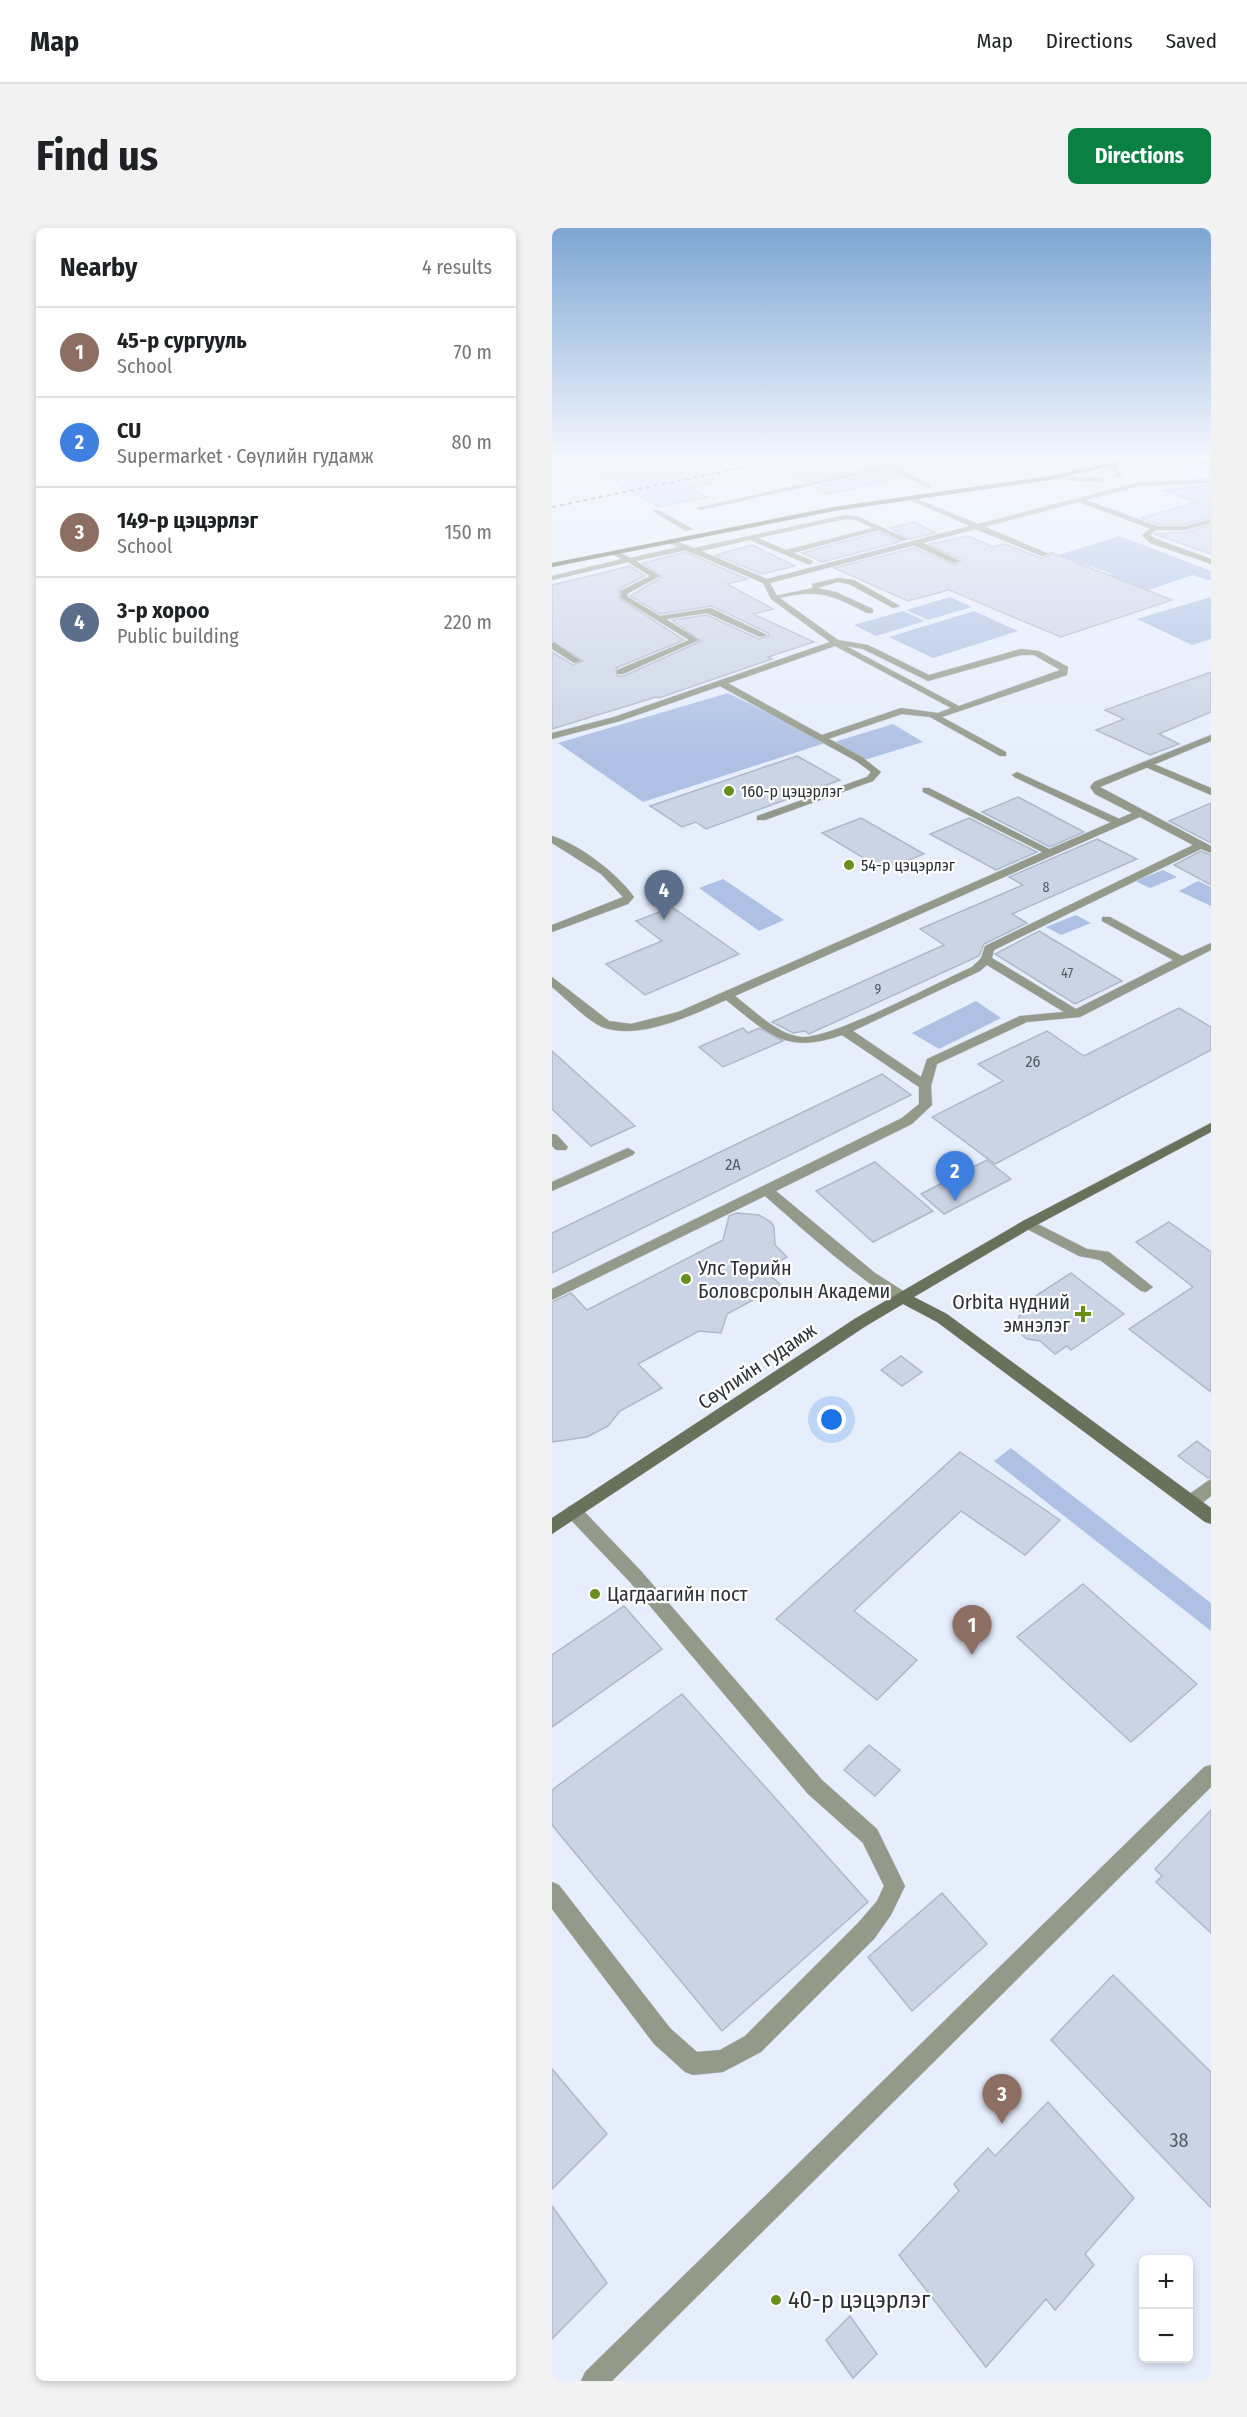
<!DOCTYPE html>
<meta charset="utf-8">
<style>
:root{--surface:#fff;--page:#f2f2f2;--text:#202124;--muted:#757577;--line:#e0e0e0;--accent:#0b8043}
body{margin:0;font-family:"Fira Sans Condensed",sans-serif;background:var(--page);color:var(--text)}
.controls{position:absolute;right:18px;bottom:18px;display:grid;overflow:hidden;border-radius:9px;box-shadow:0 3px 9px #0003}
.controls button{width:54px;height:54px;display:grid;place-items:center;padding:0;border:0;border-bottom:2px solid var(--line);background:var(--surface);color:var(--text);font:30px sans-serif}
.you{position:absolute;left:280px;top:1192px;width:21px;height:21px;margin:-15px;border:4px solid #fff;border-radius:50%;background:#1a73e8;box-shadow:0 0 0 9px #1a73e833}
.badge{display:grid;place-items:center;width:39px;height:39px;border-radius:50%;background:var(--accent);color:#fff;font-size:20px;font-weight:700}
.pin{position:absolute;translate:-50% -50px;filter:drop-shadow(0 2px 3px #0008)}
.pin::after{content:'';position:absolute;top:32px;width:21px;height:18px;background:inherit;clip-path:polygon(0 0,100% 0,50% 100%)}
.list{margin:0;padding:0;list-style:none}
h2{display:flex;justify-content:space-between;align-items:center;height:78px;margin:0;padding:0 24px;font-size:26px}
h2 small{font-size:20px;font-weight:400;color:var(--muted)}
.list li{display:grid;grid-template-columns:39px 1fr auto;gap:18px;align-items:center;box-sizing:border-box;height:90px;padding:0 24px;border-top:2px solid var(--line)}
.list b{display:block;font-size:22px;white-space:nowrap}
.list p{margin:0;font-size:20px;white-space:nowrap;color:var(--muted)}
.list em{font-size:20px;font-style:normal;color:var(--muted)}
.map{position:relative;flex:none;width:659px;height:2153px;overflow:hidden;border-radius:9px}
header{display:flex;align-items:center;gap:36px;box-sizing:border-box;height:84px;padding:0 30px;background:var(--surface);border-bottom:2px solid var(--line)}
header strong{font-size:28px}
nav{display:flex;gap:33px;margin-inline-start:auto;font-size:21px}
.intro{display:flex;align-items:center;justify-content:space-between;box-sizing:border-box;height:144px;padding:0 36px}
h1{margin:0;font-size:42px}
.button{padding:15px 27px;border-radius:9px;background:var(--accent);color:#fff;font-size:21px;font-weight:700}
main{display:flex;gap:36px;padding:0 36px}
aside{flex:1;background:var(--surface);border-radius:9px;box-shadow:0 3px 9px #0003}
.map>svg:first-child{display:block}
.green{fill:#aec0e3}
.building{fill:#cbd4e5;stroke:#afb8c9;stroke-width:1.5}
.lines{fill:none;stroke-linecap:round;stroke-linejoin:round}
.lane-casing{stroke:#c5ccd8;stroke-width:1}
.street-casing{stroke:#c5ccd8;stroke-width:1}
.secondary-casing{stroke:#c5ccd8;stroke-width:1}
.primary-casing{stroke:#c5ccd8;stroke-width:1}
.lane{fill:#939a8a;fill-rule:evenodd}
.street{fill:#939a8a;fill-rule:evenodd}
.secondary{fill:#68725b;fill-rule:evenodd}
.primary{fill:#4a563a;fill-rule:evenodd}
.rail{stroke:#52575f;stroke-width:2;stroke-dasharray:4 4;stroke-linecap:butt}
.poi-dot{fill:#688f1c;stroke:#fff;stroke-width:2}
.labels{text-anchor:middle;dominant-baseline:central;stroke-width:4.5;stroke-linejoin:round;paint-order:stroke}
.far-number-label{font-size:14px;fill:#545962}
.far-poi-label{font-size:16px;fill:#2c3036;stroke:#fff;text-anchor:start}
.number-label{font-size:16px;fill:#545962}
.poi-label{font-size:20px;fill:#2c3036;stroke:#fff;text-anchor:start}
.street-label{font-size:20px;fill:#2c3036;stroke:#fff}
.near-number-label{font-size:20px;fill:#545962}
.near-poi-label{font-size:24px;fill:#2c3036;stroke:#fff;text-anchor:start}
</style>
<header>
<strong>Map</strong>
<nav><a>Map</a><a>Directions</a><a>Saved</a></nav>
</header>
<div class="intro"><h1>Find us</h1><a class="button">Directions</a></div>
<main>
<aside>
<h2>Nearby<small>4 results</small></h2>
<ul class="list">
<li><span class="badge" style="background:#8d6e63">1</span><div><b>45-р сургууль</b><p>School</p></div><em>70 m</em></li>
<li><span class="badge" style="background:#3f7fe0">2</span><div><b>CU</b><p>Supermarket · Сөүлийн гудамж</p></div><em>80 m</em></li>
<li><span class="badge" style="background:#8d6e63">3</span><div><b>149-р цэцэрлэг</b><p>School</p></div><em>150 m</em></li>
<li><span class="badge" style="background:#5c6f8a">4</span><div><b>3-р хороо</b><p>Public building</p></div><em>220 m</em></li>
</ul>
</aside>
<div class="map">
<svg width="659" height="2153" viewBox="0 0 659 2153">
<rect width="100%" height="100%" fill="#e6eefc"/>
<g class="green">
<path d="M568 308 659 343V353L641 347 555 376 517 362 560 346 532 336 419 370 396 361Z"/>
<path d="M398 369 420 379 376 392 354 382Z"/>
<path d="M659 369V411L640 417 585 391Z"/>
<path d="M351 383 373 393 324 408 302 397Z"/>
<path d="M422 383 466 403 381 430 337 409Z"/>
<path d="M176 465 276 514 91 574 6 515Z"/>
<path d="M341 496 371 514 309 533 279 515Z"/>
<path d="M611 642 625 649 598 660 583 653Z"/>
<path d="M171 651 232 692 207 703 147 660Z"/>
<path d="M646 653 659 659V678L627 663Z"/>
<path d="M524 687 539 695 509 707 494 699Z"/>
<path d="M424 773 449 790 387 821 360 805Z"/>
<path d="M459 1220 659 1375V1403L442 1233Z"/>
</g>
<g class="building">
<path d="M20 230H159L161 255 138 260 155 269 107 279Z"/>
<path d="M259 230H337L326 237 252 254 222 238Z"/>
<path d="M357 230H375L376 240 358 244 343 236Z"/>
<path d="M336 243 345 247 329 250 335 253 276 266 263 259Z"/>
<path d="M659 257V289L634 296H605L589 290 645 274 612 262Z"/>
<path d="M362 294 384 305 358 311 338 300Z"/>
<path d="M659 297V326L602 306 635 304Z"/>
<path d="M327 304 347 314 270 334 250 325Z"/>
<path d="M416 308 441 319 453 316 489 330 498 328V324L620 372 509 409 397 362 356 373 282 340 362 320 402 337 410 332 377 316Z"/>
<path d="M200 317 243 338 210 346 163 327Z"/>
<path d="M134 324 195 351 175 356 221 381 201 386 262 414 216 429 220 431 107 470 104 469 0 501V424L21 437 31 433 0 413V357L78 338 93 348 67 361V370L132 412 64 440 65 448H72L149 413 120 392 155 387 207 411 217 408 216 405 160 378 108 386 78 368 110 349 91 335Z"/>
<path d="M659 444V484L607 506 627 516 598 527 544 502 572 491 553 482Z"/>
<path d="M245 528 288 552 154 601 144 594 130 599 98 578Z"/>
<path d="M466 569 532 604 498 619 430 584Z"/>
<path d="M659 575V615L617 593Z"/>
<path d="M309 590 372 626 343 638 340 636 328 640 270 605Z"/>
<path d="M417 590 485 624 444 642 378 606Z"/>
<path d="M545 611 585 631 460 686 475 695 432 716 427 728 257 806 253 803 241 805 220 794 392 717 368 701 471 657 457 649Z"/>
<path d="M649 623 659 627V657L622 637Z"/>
<path d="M120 679 187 726 93 767 54 736 110 713 84 693Z"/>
<path d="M487 703 570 753 523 776 443 726Z"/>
<path d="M627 780 659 799V822L443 936 380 889 451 853 426 836 495 803 532 828Z"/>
<path d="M191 800 196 805 207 800 231 813 171 839 147 819Z"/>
<path d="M0 823 83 898 39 918 0 881Z"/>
<path d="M330 846 359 867 0 1045V1005Z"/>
<path d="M435 932 459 951 392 986 369 966Z"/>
<path d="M323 934 381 983 321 1014 264 963Z"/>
<path d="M184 985 207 987 219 994 222 999 223 1017 235 1029 212 1042 229 1057 175 1086 169 1105 147 1103 86 1136 110 1160 68 1183 56 1198 35 1209 0 1214V1074L19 1065 35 1082 171 1012 177 988Z"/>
<path d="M617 994 659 1024V1164L577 1101 641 1059 584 1014Z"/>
<path d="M519 1045 572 1086 519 1122 515 1118 503 1126 488 1113 475 1111 470 1107 467 1088 471 1086 465 1080Z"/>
<path d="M349 1128 370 1144 350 1158 329 1142Z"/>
<path d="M645 1213 659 1224V1249L656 1250 626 1228Z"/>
<path d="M408 1224 508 1292 473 1327 409 1283 302 1383 365 1432 325 1472 224 1391Z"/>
<path d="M531 1356 645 1456 579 1514 465 1409Z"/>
<path d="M72 1378 110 1421 0 1499V1427Z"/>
<path d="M130 1466 316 1674 170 1803 0 1597V1562Z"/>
<path d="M317 1517 348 1542 323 1568 292 1542Z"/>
<path d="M659 1582V1705L604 1654 610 1648 603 1641Z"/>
<path d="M390 1665 435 1716 360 1783 316 1729Z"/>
<path d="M561 1747 659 1844V1980L499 1812Z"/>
<path d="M0 1841 55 1906 0 1961Z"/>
<path d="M496 1874 582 1970 533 2026 542 2037 503 2082 494 2071 434 2139 347 2027 407 1963 402 1956 436 1920 443 1928Z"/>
<path d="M0 1978 55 2055 0 2111Z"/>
<path d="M298 2088 325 2126 301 2150 274 2112Z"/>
</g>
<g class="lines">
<g class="lane-casing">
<g id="lane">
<path d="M563 234 566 236 565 240 571 249H561L565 247 559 240Z"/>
<path d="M336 237 338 240 148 282 145 280Z"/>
<path d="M498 248 548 250 551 252 548 254 496 251Z"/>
<path d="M102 282H106L141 301 134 303 102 284Z"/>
<path d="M659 291V295L634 302H604L598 307 604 311 659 331V336L598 315 590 307 602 298H634Z"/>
<path d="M423 297H429L497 326 490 328 423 301Z"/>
<path d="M361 313H367L408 333 401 335 361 317Z"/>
<path d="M136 317 139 321 84 333 108 348 75 366 76 369 108 388 159 380 215 407 208 409 155 385 114 391 147 412 71 446H65V442L137 412 69 370 68 363 98 348 76 334 0 352V348L70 331 60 326 63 322 78 330Z"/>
<path d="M286 350 302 352 348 378 341 380 297 356 286 354 265 360 284 364 321 381V385H315C276 365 266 361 222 371L218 369 261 360 260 356Z"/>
<path d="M166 453H172L310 529 329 544 321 553 213 592H205V588L315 549 319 544 304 533 166 457Z"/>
<path d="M591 534H597L659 560V567L591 538Z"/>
<path d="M465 544 572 593 573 595 564 597 462 549 460 547Z"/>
<path d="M371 560H377L505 625 496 627 371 564Z"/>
<path d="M0 608C27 616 66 646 82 669L76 676 0 704V697L71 669 49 646 0 615Z"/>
<path d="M76 920 83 924 81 927 0 963V954Z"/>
<path d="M476 991 535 1021 557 1024 601 1059 594 1064 589 1063 548 1032 527 1028 471 999 469 996 471 993Z"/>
<path d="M659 1251V1268C651 1274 644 1283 633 1279L630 1274 633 1269Z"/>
<path d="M22 1277 28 1279 89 1343 270 1552 325 1601 353 1658 339 1687 322 1711 209 1824 171 1844 141 1847 133 1844 102 1816 0 1681V1654L7 1657 118 1800 145 1824 168 1822 193 1808 306 1695 325 1673 332 1658 311 1615 256 1566 77 1353 16 1289 13 1284 16 1279Z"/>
<path d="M659 1537V1559L60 2153H29L33 2144 652 1539Z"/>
</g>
</g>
<g class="street-casing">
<g id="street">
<path d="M344 230H355L337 236 379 257V259H375L328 236Z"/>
<path d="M659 251V255L588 258 534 272 605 298 602 302 527 274 218 355 225 368 286 412 316 417 377 447 469 421 487 423 516 439 515 447 390 489 454 524V528H448L378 489 350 486 273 512H267V508L349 480 386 485 399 480 283 418 68 493 0 511V505L62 489 278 414 219 371 211 355 117 315V311L142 320 293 287 307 289 356 311 349 313 327 302 241 325 261 333 258 337 198 312 149 323 215 351 418 298 356 271 358 268 426 296 588 254ZM293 291 304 292 321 300 234 322 206 310ZM294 418 311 421 376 453 469 427H482L508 442 407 478Z"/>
<path d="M0 415H3L29 433 22 435 0 421Z"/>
<path d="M659 507V513L548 559 659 618V625L649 621 442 722 440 730 524 781 621 732 550 693V689H558L630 728 659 715V722L528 789 475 794 385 836 379 858 380 877 360 896 224 963 323 1045 356 1066 358 1070 356 1074C336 1080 234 986 213 968L0 1072V1061L350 890 367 876V859L290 807C233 827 217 806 174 772 140 787 87 813 50 799 36 793 13 770 0 759V749L57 793 79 796 126 784 580 585 543 566 538 559 542 554ZM588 589 641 617 433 718 429 730 420 739C387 754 279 811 250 809 225 807 202 782 183 768ZM435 737 512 784 468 788 375 831 369 849 301 803 428 743Z"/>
<path d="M0 906 5 907 16 919 14 922H4L0 918Z"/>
</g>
</g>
<g class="secondary-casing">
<path id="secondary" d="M659 895V904L481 999 362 1069 395 1086 659 1280V1296L653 1294 385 1094 351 1076 314 1098 0 1306V1290L304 1090 471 993Z"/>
</g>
<g class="primary-casing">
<g id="primary">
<path d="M579 230H592L498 252 282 283 0 339V335L282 279 498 248Z"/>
<path d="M638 230H648L659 235V239Z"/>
</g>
</g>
<use href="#lane" class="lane"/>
<use href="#street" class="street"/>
<use href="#secondary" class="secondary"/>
<use href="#primary" class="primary"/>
<path class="rail" d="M0 279 237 230"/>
</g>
<linearGradient id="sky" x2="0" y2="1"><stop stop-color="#7ea6d2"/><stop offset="0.43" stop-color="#f4f7fe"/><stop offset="1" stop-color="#f4f7fe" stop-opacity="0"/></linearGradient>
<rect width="659" height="532" fill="url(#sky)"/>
<g class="poi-dot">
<circle cx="177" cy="563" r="6"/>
<circle cx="297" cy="637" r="6"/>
<circle cx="134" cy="1051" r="6"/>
<path d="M528 1077h6v6h6v6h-6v6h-6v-6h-6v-6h6z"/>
<circle cx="43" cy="1366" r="6"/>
<circle cx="224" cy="2072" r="6"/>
</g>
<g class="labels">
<g class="far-number-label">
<text x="494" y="659">8</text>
<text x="515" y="745">47</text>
<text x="326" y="761">9</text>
</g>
<g class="far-poi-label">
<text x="189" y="563">160-р цэцэрлэг</text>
<text x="309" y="637">54-р цэцэрлэг</text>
</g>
<g class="number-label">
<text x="481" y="833">26</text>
<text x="181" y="936">2А</text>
</g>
<g class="poi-label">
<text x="146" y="1040">Улс Төрийн<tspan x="146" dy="23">Боловсролын Академи</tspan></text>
<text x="518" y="1074" text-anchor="end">Orbita нүдний<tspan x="518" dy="23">эмнэлэг</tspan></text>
<text x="55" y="1366">Цагдаагийн пост</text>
</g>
<g class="street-label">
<text transform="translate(205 1138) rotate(-34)">Сөүлийн гудамж</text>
</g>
<g class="near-number-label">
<text x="627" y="1912">38</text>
</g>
<g class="near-poi-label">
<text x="236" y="2072">40-р цэцэрлэг</text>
</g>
</g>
</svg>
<div class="controls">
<button>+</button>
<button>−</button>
</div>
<div class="you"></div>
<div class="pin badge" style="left:420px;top:1427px;background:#8d6e63">1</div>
<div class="pin badge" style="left:403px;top:973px;background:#3f7fe0">2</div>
<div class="pin badge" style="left:450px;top:1896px;background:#8d6e63">3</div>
<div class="pin badge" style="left:112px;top:692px;background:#5c6f8a">4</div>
</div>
</main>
